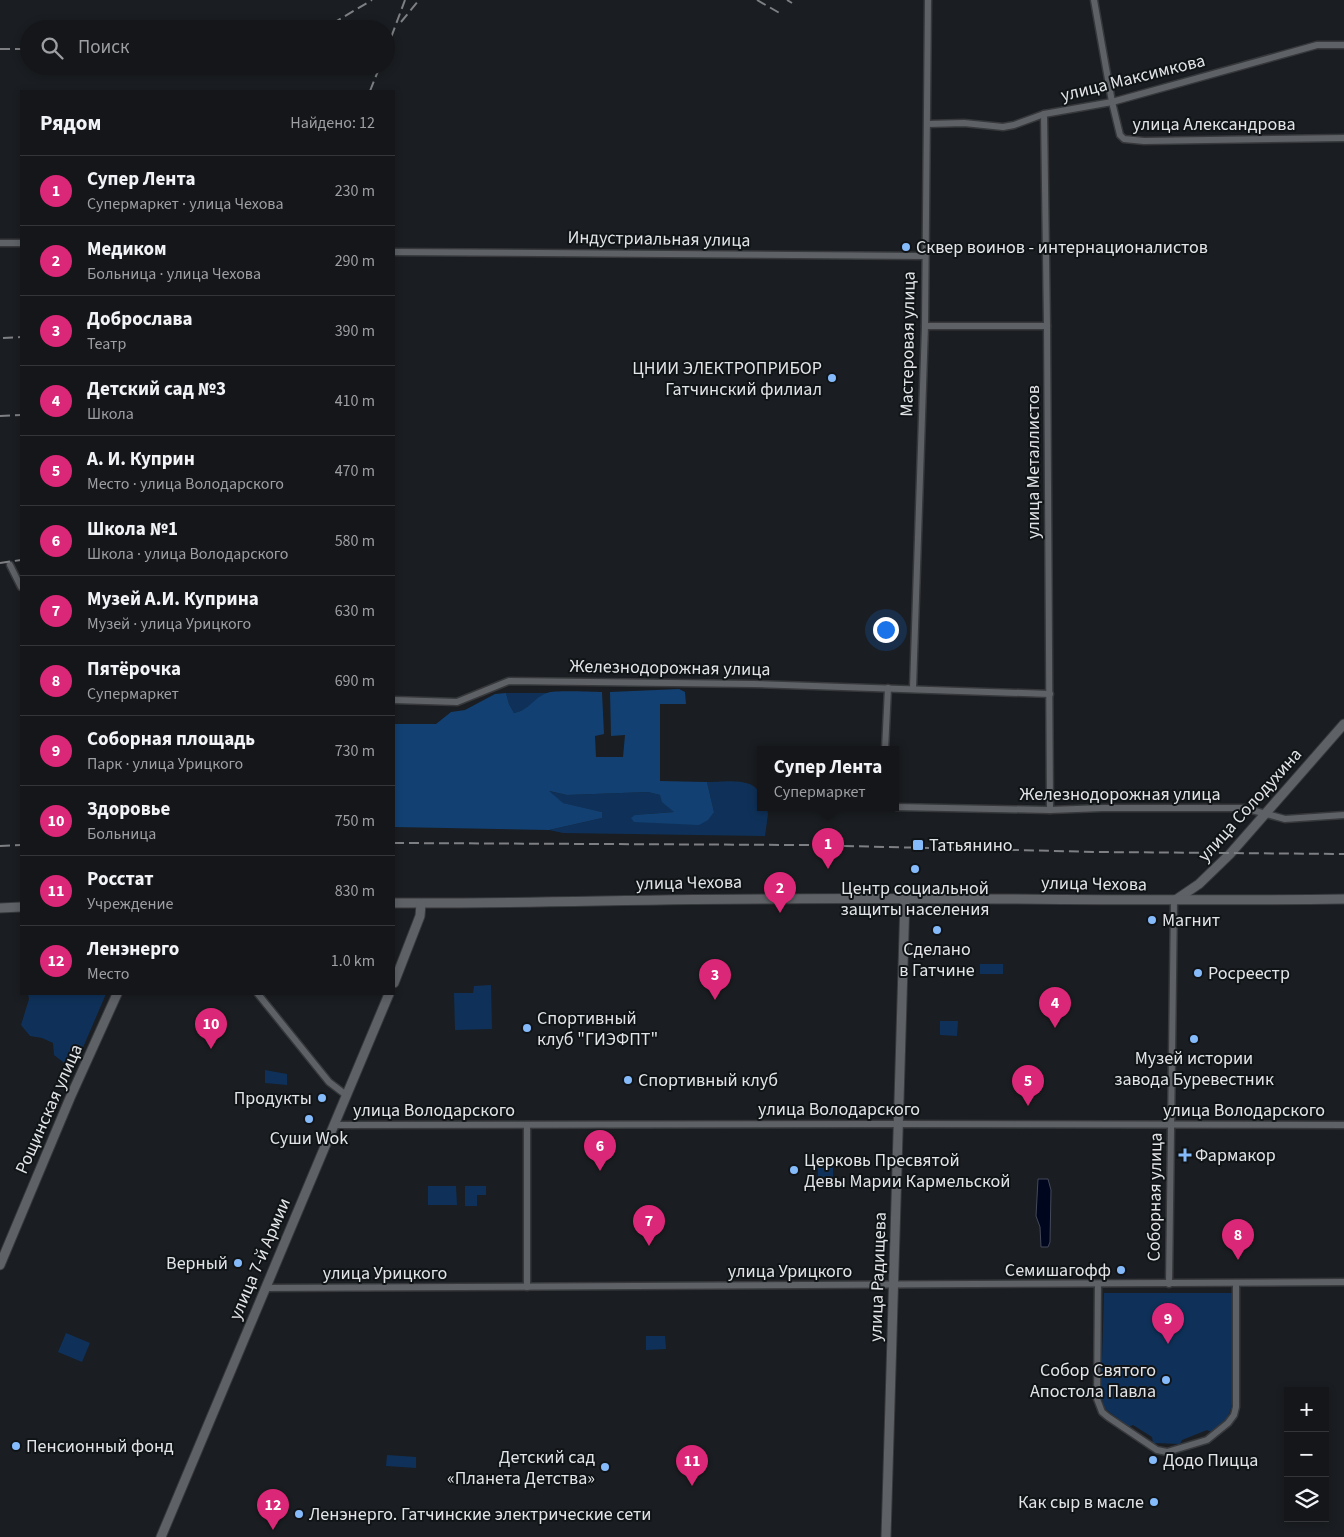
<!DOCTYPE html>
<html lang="ru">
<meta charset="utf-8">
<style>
:root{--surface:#141619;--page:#1d1f22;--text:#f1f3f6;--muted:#9d9fa2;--line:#333538;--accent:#db2777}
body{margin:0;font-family:"Source Sans 3",sans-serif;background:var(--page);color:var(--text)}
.controls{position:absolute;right:15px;bottom:15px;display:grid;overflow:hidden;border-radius:0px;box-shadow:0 2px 8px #0003}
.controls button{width:45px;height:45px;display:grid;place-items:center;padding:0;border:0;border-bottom:1px solid var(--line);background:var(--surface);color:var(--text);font:25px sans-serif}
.you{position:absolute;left:885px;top:629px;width:18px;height:18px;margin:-12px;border:4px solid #fff;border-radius:50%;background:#1a73e8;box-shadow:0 0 0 8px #1a73e833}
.badge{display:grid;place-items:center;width:32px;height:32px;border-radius:50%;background:var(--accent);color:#fff;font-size:16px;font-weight:700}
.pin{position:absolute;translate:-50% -41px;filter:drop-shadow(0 1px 2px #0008)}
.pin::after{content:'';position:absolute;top:26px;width:18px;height:15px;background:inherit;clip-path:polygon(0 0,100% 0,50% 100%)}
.popup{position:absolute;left:757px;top:746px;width:142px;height:65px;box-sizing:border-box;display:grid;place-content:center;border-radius:0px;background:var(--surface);filter:drop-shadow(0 1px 4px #0005);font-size:16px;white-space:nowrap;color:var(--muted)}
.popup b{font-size:19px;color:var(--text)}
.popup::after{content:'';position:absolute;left:50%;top:100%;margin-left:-10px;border:10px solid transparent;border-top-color:var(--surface)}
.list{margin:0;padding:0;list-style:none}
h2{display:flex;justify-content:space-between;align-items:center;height:65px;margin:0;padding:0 20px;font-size:21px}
h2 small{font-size:16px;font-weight:400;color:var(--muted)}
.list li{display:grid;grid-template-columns:32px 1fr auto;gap:15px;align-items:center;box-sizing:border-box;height:70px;padding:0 20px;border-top:1px solid var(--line)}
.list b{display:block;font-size:19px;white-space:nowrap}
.list p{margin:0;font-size:16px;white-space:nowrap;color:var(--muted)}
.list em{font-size:16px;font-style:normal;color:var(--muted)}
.icon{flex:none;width:28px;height:28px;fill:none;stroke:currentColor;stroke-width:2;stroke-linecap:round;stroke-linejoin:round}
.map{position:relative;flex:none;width:1344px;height:1537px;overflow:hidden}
.search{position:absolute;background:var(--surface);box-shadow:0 2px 8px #0003;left:20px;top:20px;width:375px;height:55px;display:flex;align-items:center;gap:12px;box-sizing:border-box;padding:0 18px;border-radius:28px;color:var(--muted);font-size:19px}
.panel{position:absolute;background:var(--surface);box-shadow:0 2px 8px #0003;left:20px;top:90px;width:375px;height:905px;border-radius:0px}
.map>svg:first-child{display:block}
.green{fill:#0f3159}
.forest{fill:#124072}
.water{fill:#00061e;stroke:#44495a}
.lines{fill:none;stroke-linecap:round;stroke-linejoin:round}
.street-casing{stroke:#36383b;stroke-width:9}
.secondary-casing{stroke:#36383b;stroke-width:11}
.street{stroke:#5e6166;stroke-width:6}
.secondary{stroke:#5e6166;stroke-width:9}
.rail{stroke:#7d7f83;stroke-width:2;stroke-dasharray:10 5;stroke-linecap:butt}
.poi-dot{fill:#86bbfb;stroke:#111417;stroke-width:2}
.labels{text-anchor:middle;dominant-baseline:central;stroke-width:4;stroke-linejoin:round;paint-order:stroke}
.street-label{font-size:18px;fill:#e2e4e7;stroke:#111417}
.poi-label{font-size:18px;fill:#e2e4e7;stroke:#111417;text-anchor:start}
</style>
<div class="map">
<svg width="1344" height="1537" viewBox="0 0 1344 1537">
<rect width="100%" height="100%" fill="#1a1d21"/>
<g class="green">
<path d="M506 693H548C536 700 527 711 514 713L509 704Z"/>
<path d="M707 782C722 782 757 776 760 796 761 799 760 804 760 808H767L768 814 765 836 563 833 549 830 602 818V812L562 803 548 791 567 795 648 792 660 795 674 812 635 815 714 812Z"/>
<rect x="980" y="964" width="23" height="10"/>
<path d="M491 985 492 1029 455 1030 454 993H473L474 986Z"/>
<path d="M28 994H106L72 1073 63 1062 54 1055 53 1043 42 1038 30 1036 21 1025 29 999Z"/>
<path d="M940 1021H958L957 1036 940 1035Z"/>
<path d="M265 1070 287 1074V1085L265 1083Z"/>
<path d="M818 1166H833V1181L818 1180Z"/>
<path d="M428 1186H456L457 1205H428Z"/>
<path d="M465 1186H486V1195H477V1206H465Z"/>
<path d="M1104 1293H1234L1232 1403C1230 1417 1223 1425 1211 1432L1207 1430 1182 1440 1180 1444 1153 1443 1152 1437 1133 1425 1129 1427 1104 1408 1101 1394Z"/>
<path d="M66 1333 90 1343 82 1362 58 1352Z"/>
<path d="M646 1336H665L666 1349 646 1350Z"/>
<path d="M387 1455 416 1457V1468L386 1466Z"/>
</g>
<path class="forest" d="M679 689 685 692 686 704H660V781L707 782 714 812 708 820 699 825 634 822 631 818 635 815 674 812 662 802 660 795 648 792 567 795 549 791 563 803 602 812V818L549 830 394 827V724H436L451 712 465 710 495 694 506 693 509 704 514 713C530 710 533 698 547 693 555 690 591 692 602 692L604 734 595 736 596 757H623L625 735 611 736 610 692Z"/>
<path class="water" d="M1038 1179H1048L1051 1190 1050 1242 1048 1247H1041L1040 1227 1036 1216Z"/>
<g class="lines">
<g class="street-casing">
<g id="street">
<path d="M1094 0 1112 102 1120 135 1124 139 1144 141 1344 138"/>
<path d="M1044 114 1047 326 1050 810"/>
<path d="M928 124 964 123 1003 127 1014 125 1044 114 1112 102 1317 45H1344"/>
<path d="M0 243H21"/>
<path d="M394 252 925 256"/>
<path d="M925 326H1047"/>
<path d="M10 565 21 587"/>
<path d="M913 688 925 326 928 0"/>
<path d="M394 700 457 702 509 681 753 684 1050 694"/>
<path d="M885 750 888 688"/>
<path d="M896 807 1050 810 1103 808H1244L1285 819 1344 815"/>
<path d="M258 994 329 1082 346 1095"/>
<path d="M334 1125 889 1124 1344 1125"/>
<path d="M1098 1284 1097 1399 1102 1412 1108 1417 1157 1450 1167 1452 1207 1440 1228 1423 1234 1415 1236 1407V1283"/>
<path d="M1169 1284 1174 901"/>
<path d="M527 1287V1125"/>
<path d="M266 1288 1344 1282"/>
</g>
</g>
<g class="secondary-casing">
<g id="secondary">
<path d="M1174 901 1199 884 1230 854 1344 724"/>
<path d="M394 903C519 904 645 899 771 899 962 897 1153 902 1344 899"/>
<path d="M0 908 21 907"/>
<path d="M394 983 420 916 421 904"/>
<path d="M0 1265 70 1098 117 994"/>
<path d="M161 1537 389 994"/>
<path d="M886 1537 905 899"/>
</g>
</g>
<use href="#street" class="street"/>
<use href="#secondary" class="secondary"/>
<g class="rail">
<path d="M757 0 783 15"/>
<path d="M787 0 792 3"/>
<path d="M401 22 419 0"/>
<path d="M318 29 335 22 372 0"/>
<path d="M0 49H29"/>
<path d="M386 51 405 0"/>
<path d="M370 91 380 66"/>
<path d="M3 338 21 337"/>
<path d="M0 416 21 415"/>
<path d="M0 563 21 560"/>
<path d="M394 843 804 845 1098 852 1344 854"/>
<path d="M0 846 21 845"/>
</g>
</g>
<g class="poi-dot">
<circle cx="906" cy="247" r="5"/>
<circle cx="832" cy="378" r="5"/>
<rect x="912" y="839" width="12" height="12" rx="2.5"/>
<circle cx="915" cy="869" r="5"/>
<circle cx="1152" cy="920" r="5"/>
<circle cx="937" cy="930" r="5"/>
<circle cx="1198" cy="973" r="5"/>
<circle cx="527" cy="1028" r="5"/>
<circle cx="1194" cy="1039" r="5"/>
<circle cx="628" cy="1080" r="5"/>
<circle cx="322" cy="1098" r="5"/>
<circle cx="309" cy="1119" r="5"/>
<path d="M1182.5 1147.5h5v5h5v5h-5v5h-5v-5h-5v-5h5z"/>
<circle cx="794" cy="1170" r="5"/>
<circle cx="238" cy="1263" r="5"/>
<circle cx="1121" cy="1270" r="5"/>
<circle cx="1166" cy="1380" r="5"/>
<circle cx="16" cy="1446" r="5"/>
<circle cx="1153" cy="1460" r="5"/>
<circle cx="605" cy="1467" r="5"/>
<circle cx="1154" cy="1502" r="5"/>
<circle cx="299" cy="1514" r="5"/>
</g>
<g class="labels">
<g class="street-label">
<text transform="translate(1133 78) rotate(-14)">улица Максимкова</text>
<text x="1214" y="124">улица Александрова</text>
<text transform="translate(659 239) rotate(1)">Индустриальная улица</text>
<text transform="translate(908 344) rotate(-89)">Мастеровая улица</text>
<text transform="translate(1033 462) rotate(-90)">улица Металлистов</text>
<text transform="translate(670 668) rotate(1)">Железнодорожная улица</text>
<text x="1120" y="794">Железнодорожная улица</text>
<text transform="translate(1250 805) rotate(-48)">улица Солодухина</text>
<text transform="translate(689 883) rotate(-1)">улица Чехова</text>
<text transform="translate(1094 884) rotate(1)">улица Чехова</text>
<text transform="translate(49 1109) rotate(-66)">Рощинская улица</text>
<text x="839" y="1109">улица Володарского</text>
<text x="434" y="1110">улица Володарского</text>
<text x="1244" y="1110">улица Володарского</text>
<text transform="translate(1155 1197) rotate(-89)">Соборная улица</text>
<text transform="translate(260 1259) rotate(-67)">улица 7-й Армии</text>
<text x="790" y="1271">улица Урицкого</text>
<text x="385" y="1273">улица Урицкого</text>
<text transform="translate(878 1277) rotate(-88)">улица Радищева</text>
</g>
<g class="poi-label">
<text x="916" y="247">Сквер воинов - интернационалистов</text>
<text x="822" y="368" text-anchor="end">ЦНИИ ЭЛЕКТРОПРИБОР<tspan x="822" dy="21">Гатчинский филиал</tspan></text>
<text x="929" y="845">Татьянино</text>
<text x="915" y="888" text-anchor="middle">Центр социальной<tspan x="915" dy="21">защиты населения</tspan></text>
<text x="1162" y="920">Магнит</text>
<text x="937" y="949" text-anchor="middle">Сделано<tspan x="937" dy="21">в Гатчине</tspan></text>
<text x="1208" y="973">Росреестр</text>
<text x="537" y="1018">Спортивный<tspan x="537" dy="21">клуб "ГИЭФПТ"</tspan></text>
<text x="1194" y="1058" text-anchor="middle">Музей истории<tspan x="1194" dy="21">завода Буревестник</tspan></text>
<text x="638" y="1080">Спортивный клуб</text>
<text x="312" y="1098" text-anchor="end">Продукты</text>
<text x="309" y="1138" text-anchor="middle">Суши Wok</text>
<text x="1195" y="1155">Фармакор</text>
<text x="804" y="1160">Церковь Пресвятой<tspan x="804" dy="21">Девы Марии Кармельской</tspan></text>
<text x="228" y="1263" text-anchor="end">Верный</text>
<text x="1111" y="1270" text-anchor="end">Семишагофф</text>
<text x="1156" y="1370" text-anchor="end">Собор Святого<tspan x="1156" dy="21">Апостола Павла</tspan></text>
<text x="26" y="1446">Пенсионный фонд</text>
<text x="595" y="1457" text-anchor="end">Детский сад<tspan x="595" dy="21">«Планета Детства»</tspan></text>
<text x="1163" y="1460">Додо Пицца</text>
<text x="1144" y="1502" text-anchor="end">Как сыр в масле</text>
<text x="309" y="1514">Ленэнерго. Гатчинские электрические сети</text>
</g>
</g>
</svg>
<div class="controls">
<button>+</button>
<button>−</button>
<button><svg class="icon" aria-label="layers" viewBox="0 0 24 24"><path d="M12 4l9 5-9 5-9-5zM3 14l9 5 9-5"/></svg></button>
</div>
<div class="you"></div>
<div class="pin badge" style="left:828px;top:869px">1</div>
<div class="popup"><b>Супер Лента</b>Супермаркет</div>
<div class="pin badge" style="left:780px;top:913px">2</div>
<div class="pin badge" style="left:715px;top:1000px">3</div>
<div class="pin badge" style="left:1055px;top:1028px">4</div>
<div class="pin badge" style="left:1028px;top:1106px">5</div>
<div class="pin badge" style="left:600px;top:1171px">6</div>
<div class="pin badge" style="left:649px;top:1246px">7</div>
<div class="pin badge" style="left:1238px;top:1260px">8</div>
<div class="pin badge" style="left:1168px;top:1344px">9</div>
<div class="pin badge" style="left:211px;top:1049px">10</div>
<div class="pin badge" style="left:692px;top:1486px">11</div>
<div class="pin badge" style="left:273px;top:1530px">12</div>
<div class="search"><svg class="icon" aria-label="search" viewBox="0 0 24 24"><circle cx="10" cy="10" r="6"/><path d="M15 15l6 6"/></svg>Поиск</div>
<section class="panel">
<h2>Рядом<small>Найдено: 12</small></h2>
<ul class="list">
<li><span class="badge">1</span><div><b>Супер Лента</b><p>Супермаркет · улица Чехова</p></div><em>230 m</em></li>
<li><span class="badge">2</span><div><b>Медиком</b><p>Больница · улица Чехова</p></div><em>290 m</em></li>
<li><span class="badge">3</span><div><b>Доброслава</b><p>Театр</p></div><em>390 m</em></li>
<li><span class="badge">4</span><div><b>Детский сад №3</b><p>Школа</p></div><em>410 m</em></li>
<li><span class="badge">5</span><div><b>А. И. Куприн</b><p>Место · улица Володарского</p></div><em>470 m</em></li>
<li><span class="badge">6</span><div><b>Школа №1</b><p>Школа · улица Володарского</p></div><em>580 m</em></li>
<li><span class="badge">7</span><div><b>Музей А.И. Куприна</b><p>Музей · улица Урицкого</p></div><em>630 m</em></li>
<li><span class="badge">8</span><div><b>Пятёрочка</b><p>Супермаркет</p></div><em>690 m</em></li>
<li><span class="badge">9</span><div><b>Соборная площадь</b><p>Парк · улица Урицкого</p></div><em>730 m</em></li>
<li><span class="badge">10</span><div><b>Здоровье</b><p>Больница</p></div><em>750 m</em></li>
<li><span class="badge">11</span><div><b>Росстат</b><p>Учреждение</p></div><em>830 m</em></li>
<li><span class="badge">12</span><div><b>Ленэнерго</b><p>Место</p></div><em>1.0 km</em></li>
</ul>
</section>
</div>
